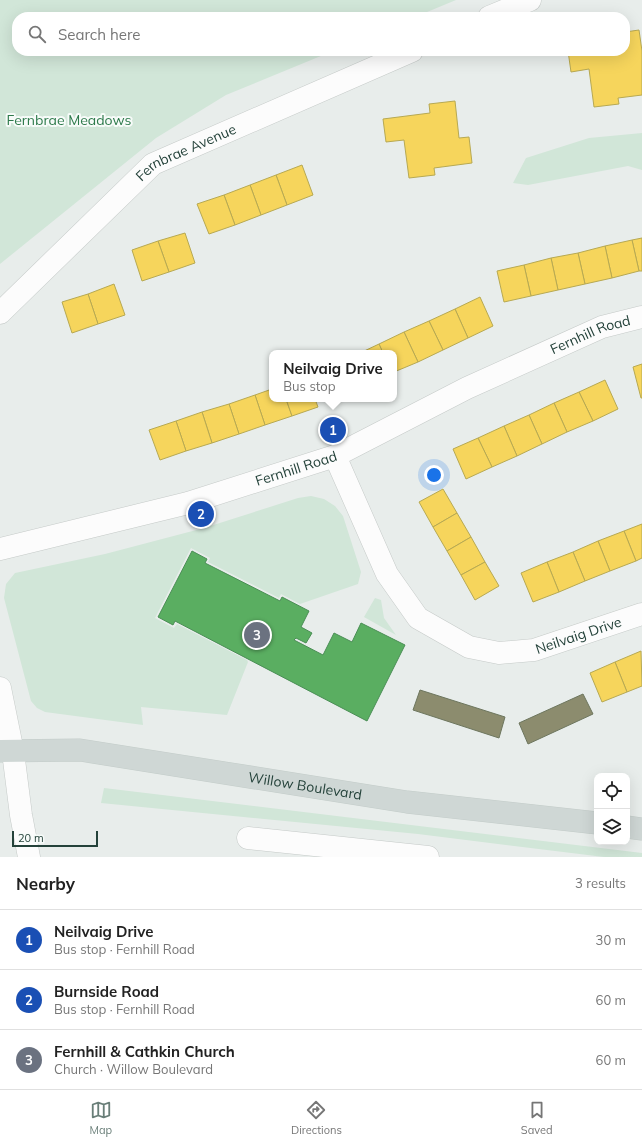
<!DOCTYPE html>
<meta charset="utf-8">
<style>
:root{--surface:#fff;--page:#f6f6f6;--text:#222;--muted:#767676;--line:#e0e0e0;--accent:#697e78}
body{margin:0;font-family:Mulish,sans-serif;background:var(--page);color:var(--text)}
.controls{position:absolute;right:12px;bottom:12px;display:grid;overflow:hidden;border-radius:8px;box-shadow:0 4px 16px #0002}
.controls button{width:36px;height:36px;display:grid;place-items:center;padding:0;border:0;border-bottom:1px solid var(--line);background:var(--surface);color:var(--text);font:20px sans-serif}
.scale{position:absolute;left:12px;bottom:10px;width:86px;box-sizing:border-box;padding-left:4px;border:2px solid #24423a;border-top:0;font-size:11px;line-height:14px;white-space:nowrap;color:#24423a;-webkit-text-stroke:3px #f7fbf9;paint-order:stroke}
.you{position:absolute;left:434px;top:475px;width:14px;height:14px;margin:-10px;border:3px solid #fff;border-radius:50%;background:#1a73e8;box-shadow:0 0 0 6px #1a73e833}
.badge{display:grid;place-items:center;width:26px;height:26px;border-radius:50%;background:var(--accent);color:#fff;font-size:13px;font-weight:700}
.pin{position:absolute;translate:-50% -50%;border:2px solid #fff;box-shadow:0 1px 4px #0006}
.popup{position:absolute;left:269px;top:350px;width:128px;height:52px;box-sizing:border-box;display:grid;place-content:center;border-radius:8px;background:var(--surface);filter:drop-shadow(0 1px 3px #0005);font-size:13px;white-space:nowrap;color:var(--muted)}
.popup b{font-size:15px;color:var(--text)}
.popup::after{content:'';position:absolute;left:50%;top:100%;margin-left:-8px;border:8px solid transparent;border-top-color:var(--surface)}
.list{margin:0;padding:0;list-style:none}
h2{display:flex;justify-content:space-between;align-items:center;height:52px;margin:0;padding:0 16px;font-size:17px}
h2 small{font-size:13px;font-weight:400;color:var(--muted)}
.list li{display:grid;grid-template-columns:26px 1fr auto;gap:12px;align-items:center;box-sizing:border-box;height:60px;padding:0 16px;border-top:1px solid var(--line)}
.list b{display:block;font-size:15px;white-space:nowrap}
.list p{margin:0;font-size:13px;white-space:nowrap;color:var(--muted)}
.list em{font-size:13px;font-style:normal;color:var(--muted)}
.icon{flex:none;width:22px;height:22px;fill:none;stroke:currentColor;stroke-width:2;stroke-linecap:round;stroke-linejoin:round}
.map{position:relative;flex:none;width:642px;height:857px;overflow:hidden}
.search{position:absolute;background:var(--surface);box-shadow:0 4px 16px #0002;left:12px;right:12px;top:12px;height:44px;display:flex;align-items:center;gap:10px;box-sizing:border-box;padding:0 14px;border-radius:16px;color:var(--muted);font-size:15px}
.sheet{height:232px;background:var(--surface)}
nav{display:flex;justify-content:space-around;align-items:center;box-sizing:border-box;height:56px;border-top:1px solid var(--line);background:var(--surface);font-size:11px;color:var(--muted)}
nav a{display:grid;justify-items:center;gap:2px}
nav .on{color:var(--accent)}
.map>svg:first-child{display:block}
.green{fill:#d1e6d8}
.homes{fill:#f6d55c;stroke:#b7a952}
.public{fill:#5aae61;stroke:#4a8e55}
.industry{fill:#8c8c6e;stroke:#6d765e}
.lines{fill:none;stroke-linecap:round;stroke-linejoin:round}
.minor-casing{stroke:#c5cac8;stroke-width:23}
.major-casing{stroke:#c3ccc9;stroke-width:23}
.minor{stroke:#fcfcfc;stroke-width:22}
.major{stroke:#cfd7d5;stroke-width:22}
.labels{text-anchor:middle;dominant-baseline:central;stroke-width:4;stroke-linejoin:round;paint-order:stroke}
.park-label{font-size:14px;fill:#2d7a4b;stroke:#f7fbf9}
.street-label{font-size:14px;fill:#24423a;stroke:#f7fbf9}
</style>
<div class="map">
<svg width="642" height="857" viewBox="0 0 642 857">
<rect width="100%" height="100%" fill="#e8edeb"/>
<g class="green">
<path d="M0 0H456L415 17H17V51H333L226 95 156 138 0 264Z"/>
<path d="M642 133V170L628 166 528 185 513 183 526 158 589 138Z"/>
<path d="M311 496 324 499 335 506 343 516 361 572 358 584 300 604 281 594 279 598 208 562 210 558 191 548 155 618 174 628 177 624 247 660 248 662 227 715 141 707 143 725 45 712 37 708 31 701 4 598 6 584 15 573 105 554 204 528 298 498Z"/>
<path d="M375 598 381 600 384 618 396 635 364 617Z"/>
<path d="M104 788 642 853V857H604L418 834 101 803Z"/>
</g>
<g class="homes">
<path d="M639 30 642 51V95L618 98 619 104 594 107 589 69 571 72 568 51H625V32Z"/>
<path d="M455 101 459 138 469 137 472 163 434 168 435 175 409 178 404 140 386 142 383 119 430 113 429 104Z"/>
<path d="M302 165 313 195 287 205 276 175Z"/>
<path d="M276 175 287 205 261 215 250 185Z"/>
<path d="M250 185 261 215 235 225 224 195Z"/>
<path d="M224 195 235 225 209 234 197 204Z"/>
<path d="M185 233 195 263 169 272 158 241Z"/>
<path d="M642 238V271H639L632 240Z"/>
<path d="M632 240 639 271 612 278 605 246Z"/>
<path d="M158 241 169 272 142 281 132 250Z"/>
<path d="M605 246 612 278 585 284 578 253Z"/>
<path d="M578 253 585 284 558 290 551 258Z"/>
<path d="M551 258 558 290 531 296 524 265Z"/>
<path d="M524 265 531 296 504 302 497 271Z"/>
<path d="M114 284 125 315 98 324 88 294Z"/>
<path d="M88 294 98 324 72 333 62 302Z"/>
<path d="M480 297 493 326 468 338 455 309Z"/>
<path d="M455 309 468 338 443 350 429 321Z"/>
<path d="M429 321 443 350 418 362 404 332Z"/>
<path d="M404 332 418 362 394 372V353H383L379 344Z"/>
<path d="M379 344 383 353H360Z"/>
<path d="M642 364V398H641L633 367Z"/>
<path d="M605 380 618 409 593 421 579 392Z"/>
<path d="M272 389V399H286L292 416 265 425 255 395Z"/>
<path d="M579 392 593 421 567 432 554 403Z"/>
<path d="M255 395 265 425 239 434 229 404Z"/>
<path d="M286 399H315L318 407 292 416Z"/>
<path d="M554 403 567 432 542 444 529 415Z"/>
<path d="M229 404 239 434 212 443 202 412Z"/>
<path d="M202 412 212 443 186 451 176 421Z"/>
<path d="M529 415 542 444 517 456 504 426Z"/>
<path d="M176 421 186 451 160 460 149 430Z"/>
<path d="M504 426 517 456 492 467 478 438Z"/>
<path d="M478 438 492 467 466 479 453 449Z"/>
<path d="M443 489 457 513 433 527 419 502Z"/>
<path d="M457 513 471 537 447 551 433 527Z"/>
<path d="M642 524V558L636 561 624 531Z"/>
<path d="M624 531 636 561 610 571 598 541Z"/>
<path d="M471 537 485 562 461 575 447 551Z"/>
<path d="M598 541 610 571 585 581 573 552Z"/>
<path d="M573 552 585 581 559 592 547 562Z"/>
<path d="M485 562 499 586 475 600 461 575Z"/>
<path d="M547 562 559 592 533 602 521 573Z"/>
<path d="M641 651 642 686 627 692 615 662Z"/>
<path d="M615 662 627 692 602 702 590 673Z"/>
</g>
<path class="public" d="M192 551 207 559 205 563 280 601 282 597 309 611 301 627 312 633 306 643 296 638 294 640 323 655 334 633 352 642 361 623 405 645 367 721 175 621 173 625 158 617Z"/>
<g class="industry">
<path d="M420 690 505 717 499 738 413 710Z"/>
<path d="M583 694 593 714 528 744 519 723Z"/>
</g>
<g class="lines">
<g class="minor-casing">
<g id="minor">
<path d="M489 17 530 0"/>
<path id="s1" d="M0 313 153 164 412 51"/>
<path id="s2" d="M335 456 387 574 418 618 469 647 499 653 534 650 642 614"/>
<path id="s3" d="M0 549 188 503 335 456 467 388 602 327 642 317"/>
<path d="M0 688 13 752 21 815 29 857"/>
<path d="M248 838 428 857"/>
</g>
</g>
<g class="major-casing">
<g id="major">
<path id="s4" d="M0 751 80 750 407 802 597 823"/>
<path d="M627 827 642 829"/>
</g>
</g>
<use href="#minor" class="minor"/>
<use href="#major" class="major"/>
</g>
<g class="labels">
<g class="park-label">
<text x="69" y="120">Fernbrae Meadows</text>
</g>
<g class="street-label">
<text stroke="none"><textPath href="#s1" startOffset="248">Fernbrae Avenue</textPath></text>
<text stroke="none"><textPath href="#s3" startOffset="631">Fernhill Road</textPath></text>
<text stroke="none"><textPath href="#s3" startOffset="307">Fernhill Road</textPath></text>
<text stroke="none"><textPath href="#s2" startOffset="354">Neilvaig Drive</textPath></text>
<text stroke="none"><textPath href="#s4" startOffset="308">Willow Boulevard</textPath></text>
</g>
</g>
</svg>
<div class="controls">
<button><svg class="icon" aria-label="locate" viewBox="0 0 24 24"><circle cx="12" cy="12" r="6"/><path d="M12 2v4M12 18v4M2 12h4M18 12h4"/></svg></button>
<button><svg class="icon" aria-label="layers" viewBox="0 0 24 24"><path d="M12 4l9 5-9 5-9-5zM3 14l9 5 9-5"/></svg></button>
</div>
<div class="scale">20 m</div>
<div class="you"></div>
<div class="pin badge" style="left:333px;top:430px;background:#1a4fb4">1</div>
<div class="popup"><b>Neilvaig Drive</b>Bus stop</div>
<div class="pin badge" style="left:201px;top:514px;background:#1a4fb4">2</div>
<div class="pin badge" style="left:257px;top:635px;background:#6b7280">3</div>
<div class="search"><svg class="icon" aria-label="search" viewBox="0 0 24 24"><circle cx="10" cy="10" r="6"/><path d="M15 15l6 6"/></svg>Search here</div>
</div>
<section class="sheet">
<h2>Nearby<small>3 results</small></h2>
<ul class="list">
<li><span class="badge" style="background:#1a4fb4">1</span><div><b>Neilvaig Drive</b><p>Bus stop · Fernhill Road</p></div><em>30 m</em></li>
<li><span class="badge" style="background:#1a4fb4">2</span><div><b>Burnside Road</b><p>Bus stop · Fernhill Road</p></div><em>60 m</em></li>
<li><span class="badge" style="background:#6b7280">3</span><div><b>Fernhill &amp; Cathkin Church</b><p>Church · Willow Boulevard</p></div><em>60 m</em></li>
</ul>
</section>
<nav>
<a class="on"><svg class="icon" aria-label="map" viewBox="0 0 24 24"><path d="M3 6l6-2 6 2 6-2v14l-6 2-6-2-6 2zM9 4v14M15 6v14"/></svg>Map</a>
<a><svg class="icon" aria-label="directions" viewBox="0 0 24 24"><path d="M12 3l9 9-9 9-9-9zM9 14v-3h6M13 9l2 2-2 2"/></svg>Directions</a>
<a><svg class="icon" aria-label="saved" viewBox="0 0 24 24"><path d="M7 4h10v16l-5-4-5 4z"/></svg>Saved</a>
</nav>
